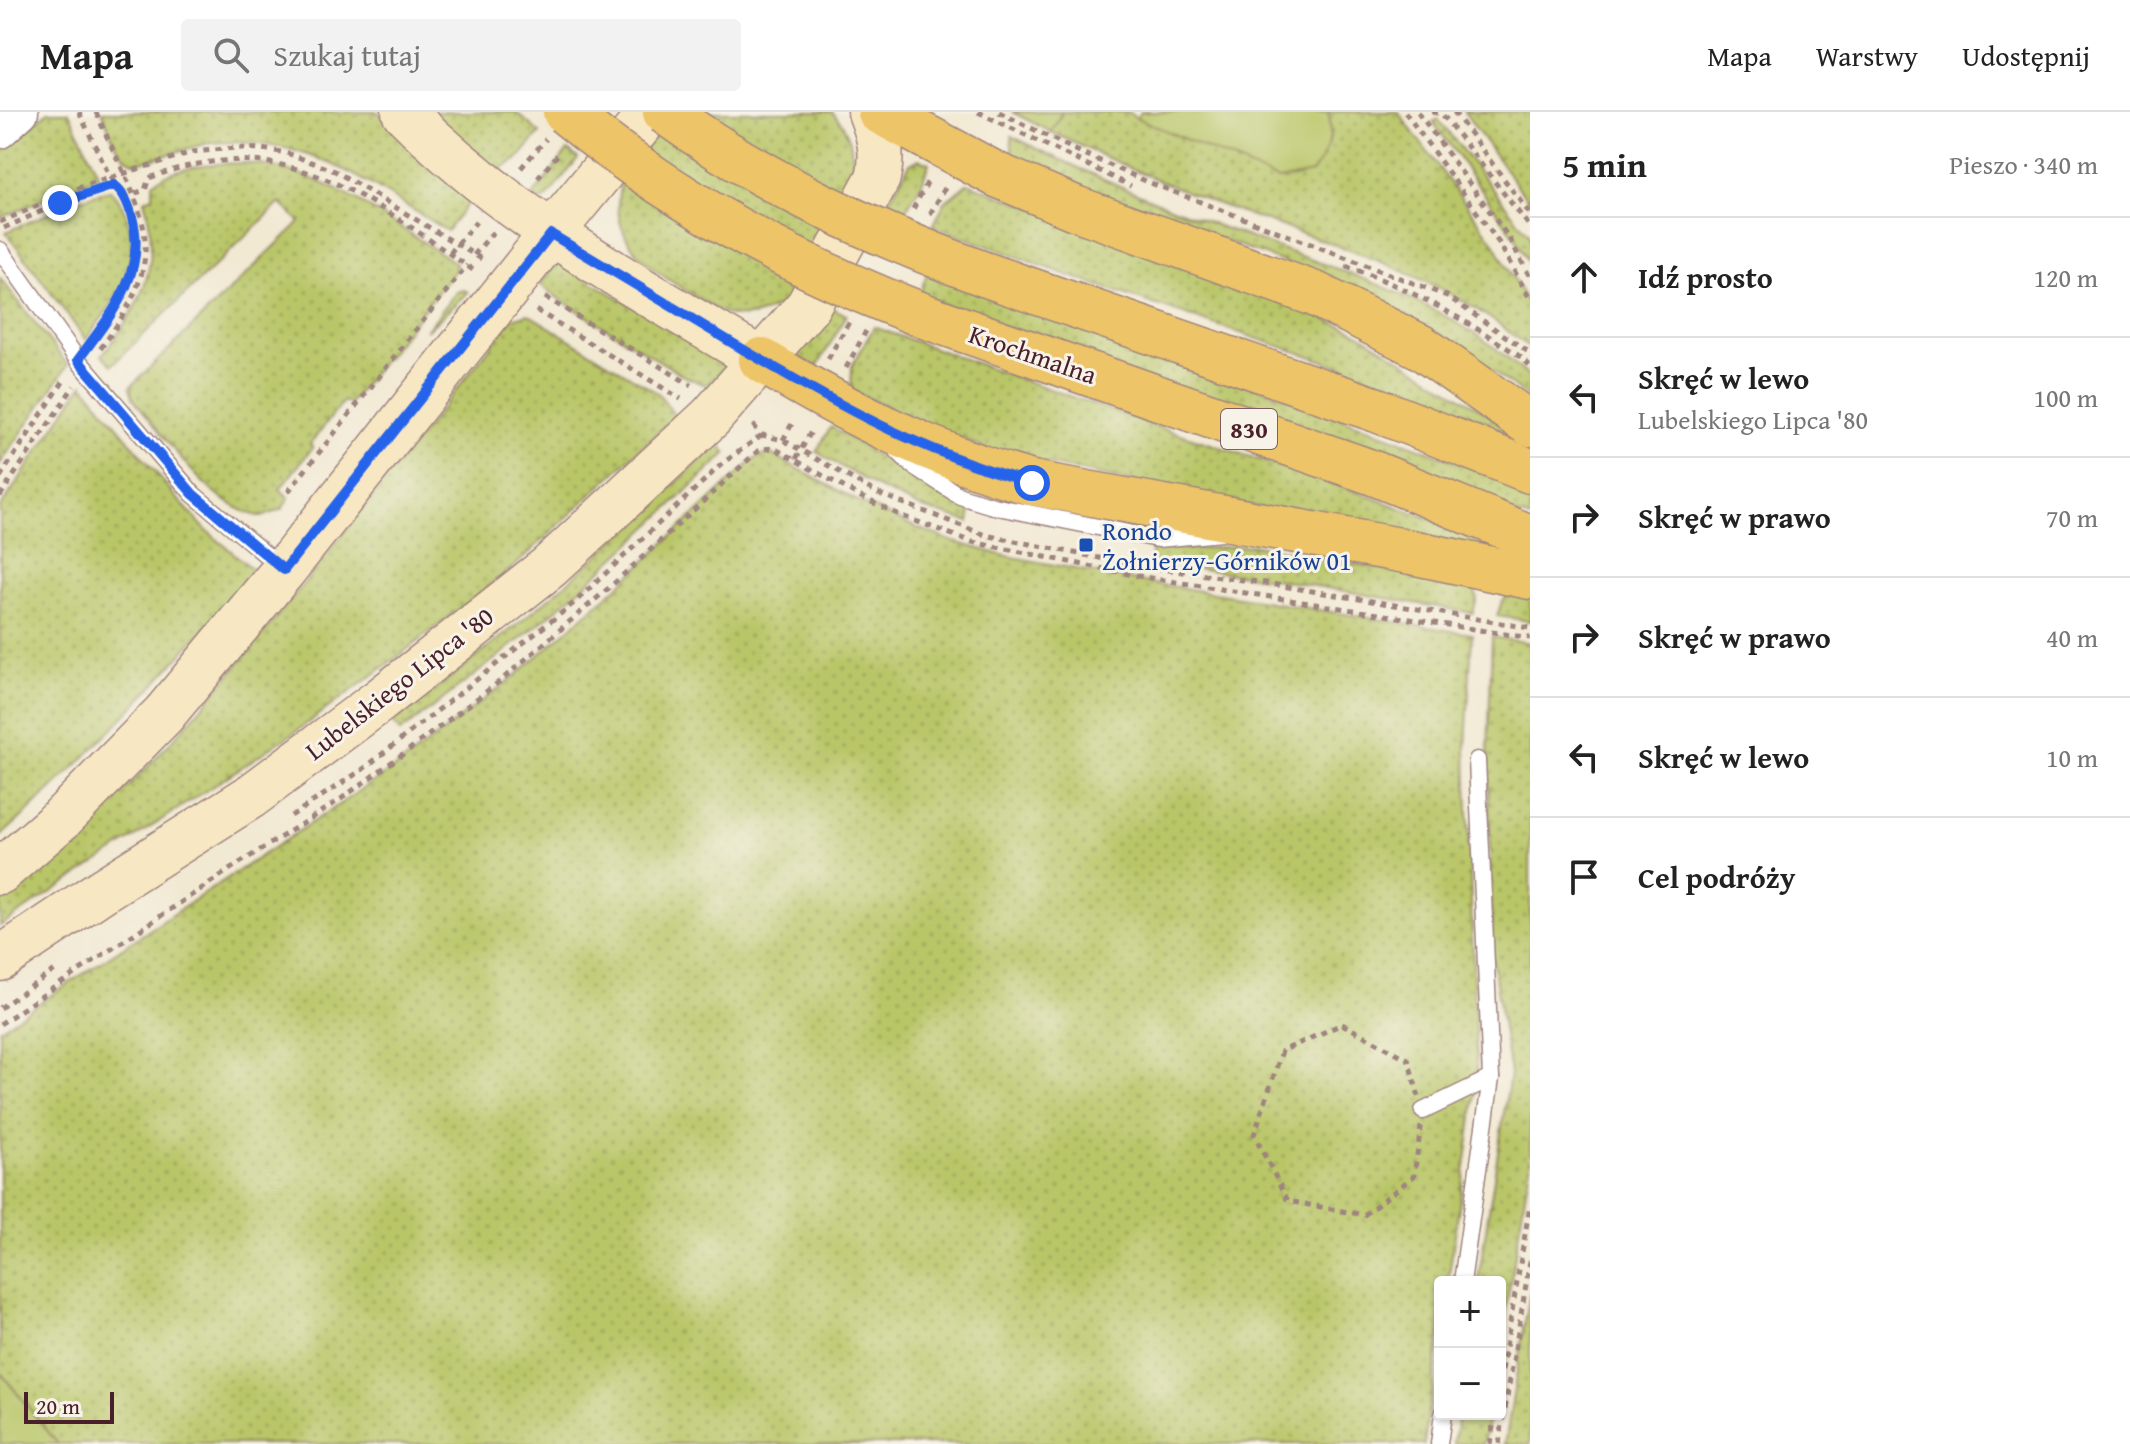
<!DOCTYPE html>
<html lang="pl">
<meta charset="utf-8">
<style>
:root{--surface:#fff;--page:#f2f2f2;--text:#222;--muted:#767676;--line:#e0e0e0}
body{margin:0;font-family:"Gentium Book Plus",serif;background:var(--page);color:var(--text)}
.controls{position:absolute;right:24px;bottom:24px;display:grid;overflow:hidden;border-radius:8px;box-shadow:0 2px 6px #0004}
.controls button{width:72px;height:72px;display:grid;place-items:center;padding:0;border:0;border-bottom:2px solid var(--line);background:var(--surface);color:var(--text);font:40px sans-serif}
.scale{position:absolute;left:24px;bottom:20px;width:90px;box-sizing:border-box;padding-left:8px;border:4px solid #4a1f2b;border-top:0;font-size:22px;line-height:28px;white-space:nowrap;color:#4a1f2b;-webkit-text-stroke:6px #f7f3e8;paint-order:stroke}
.stop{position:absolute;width:24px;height:24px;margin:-18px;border:6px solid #2563eb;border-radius:50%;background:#fff}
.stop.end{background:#2563eb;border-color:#fff;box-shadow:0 2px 8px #0008}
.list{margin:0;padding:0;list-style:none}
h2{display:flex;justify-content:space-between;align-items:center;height:104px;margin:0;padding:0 32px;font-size:34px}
h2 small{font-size:26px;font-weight:400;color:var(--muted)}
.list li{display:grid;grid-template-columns:52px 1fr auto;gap:24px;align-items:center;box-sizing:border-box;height:120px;padding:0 32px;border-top:2px solid var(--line)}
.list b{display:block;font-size:30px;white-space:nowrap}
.list p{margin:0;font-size:26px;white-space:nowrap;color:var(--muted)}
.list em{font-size:26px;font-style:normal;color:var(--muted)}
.icon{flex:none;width:44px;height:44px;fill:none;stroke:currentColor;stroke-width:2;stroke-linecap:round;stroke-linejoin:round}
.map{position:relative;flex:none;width:1530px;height:1332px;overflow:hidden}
header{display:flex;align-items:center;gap:48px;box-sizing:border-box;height:112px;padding:0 40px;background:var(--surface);border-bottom:2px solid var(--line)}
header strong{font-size:38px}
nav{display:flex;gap:44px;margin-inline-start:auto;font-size:28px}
.search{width:560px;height:72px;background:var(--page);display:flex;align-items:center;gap:20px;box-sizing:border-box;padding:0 28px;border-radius:8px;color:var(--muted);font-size:30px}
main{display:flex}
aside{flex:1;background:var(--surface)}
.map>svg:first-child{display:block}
.grass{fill:url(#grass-dots);stroke:#82724a;stroke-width:2}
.park{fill:url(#park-tufts);stroke:#82724a;stroke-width:2}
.pitch{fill:#b9c668;stroke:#82724a;stroke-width:2}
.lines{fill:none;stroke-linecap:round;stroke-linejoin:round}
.service-casing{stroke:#9e847f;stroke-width:19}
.minor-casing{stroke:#9e847f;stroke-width:37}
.secondary-casing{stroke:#9e847f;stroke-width:47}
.primary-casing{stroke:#9e847f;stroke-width:47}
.path{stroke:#9e847f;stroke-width:5;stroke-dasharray:6 6;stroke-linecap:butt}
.service{stroke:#fff;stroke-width:16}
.minor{stroke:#fff;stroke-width:34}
.secondary{stroke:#f8e7c3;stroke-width:44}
.primary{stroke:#eec469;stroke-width:44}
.primary-bridge-casing{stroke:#9e847f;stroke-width:47;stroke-linecap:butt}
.primary-bridge{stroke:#eec469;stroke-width:44}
.route{stroke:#2563eb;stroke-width:10}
.transit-dot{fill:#1a4fb4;stroke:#f7f3e8;stroke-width:3}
.labels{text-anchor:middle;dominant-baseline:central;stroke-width:6;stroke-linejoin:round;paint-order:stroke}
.shield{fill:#f7f3e8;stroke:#7e5f64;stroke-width:2}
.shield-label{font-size:24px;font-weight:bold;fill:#4a1f2b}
.street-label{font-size:26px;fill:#4a1f2b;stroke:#f7f3e8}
.transit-label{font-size:26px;fill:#164399;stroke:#f7f3e8;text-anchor:start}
</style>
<header>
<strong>Mapa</strong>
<div class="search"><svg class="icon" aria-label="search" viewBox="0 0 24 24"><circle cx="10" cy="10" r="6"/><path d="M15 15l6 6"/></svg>Szukaj tutaj</div>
<nav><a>Mapa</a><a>Warstwy</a><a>Udostępnij</a></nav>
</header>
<main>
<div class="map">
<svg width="1530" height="1332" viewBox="0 0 1530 1332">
<defs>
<pattern id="grass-dots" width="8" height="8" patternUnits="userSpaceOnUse" patternTransform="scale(2)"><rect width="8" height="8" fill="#b9c668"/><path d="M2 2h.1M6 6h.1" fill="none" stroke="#98a056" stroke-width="1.8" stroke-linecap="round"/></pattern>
<pattern id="park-tufts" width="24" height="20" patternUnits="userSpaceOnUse" patternTransform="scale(2)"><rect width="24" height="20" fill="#b9c668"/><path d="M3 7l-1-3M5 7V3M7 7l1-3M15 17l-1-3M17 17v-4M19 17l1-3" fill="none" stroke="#98a056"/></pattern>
</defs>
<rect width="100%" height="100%" fill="#f7f3e8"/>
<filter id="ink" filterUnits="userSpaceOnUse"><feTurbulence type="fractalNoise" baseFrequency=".0125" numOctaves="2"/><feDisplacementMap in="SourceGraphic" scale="16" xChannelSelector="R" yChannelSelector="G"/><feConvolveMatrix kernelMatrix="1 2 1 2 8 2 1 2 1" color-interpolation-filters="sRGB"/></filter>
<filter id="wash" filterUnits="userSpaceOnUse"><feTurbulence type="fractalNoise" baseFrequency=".006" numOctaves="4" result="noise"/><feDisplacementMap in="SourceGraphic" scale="32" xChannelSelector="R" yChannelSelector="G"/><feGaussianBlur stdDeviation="1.8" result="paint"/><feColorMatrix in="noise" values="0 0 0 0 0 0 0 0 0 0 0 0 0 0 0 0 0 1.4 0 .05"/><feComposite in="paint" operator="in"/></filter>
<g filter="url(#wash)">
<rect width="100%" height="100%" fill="#f2e9d3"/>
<g class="grass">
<path d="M48 0H69L99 64 0 106V42Z"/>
<path d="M102 0H378L419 41 472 86 447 119C368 71 309 23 211 31 194 33 143 52 134 50 116 45 109 15 102 0Z"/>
<path d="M431 0H516L540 21 517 48 497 59Z"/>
<path d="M673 0H832L843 13 850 29 855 57 854 73 788 188C772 198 757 206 737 204 721 203 706 191 693 183 653 159 608 130 620 75 623 60 662 15 673 0Z"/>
<path d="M1062 0H1128L1137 6 1312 61C1327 41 1335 24 1328 0H1398L1493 129 1530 196V236C1439 160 1338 135 1229 96 1168 74 1109 47 1051 20Z"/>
<path d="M1464 0H1530V91Z"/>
<path d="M1438 7 1530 124V153L1515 125 1433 10Z"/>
<path d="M1011 24C1088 62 1167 95 1248 125 1347 162 1452 189 1530 266V287L1450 228 1364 180 1019 52 1013 46Z"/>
<path d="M568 38 578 46 546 87 541 89 533 84Z"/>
<path d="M919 47 929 51 922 71 904 101 887 93 910 51Z"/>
<path d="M247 51C327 58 390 110 456 151L455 158 349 292 344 289 310 332 313 335 280 377 289 386 282 397 262 405C208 394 167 327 133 286L130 275 300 110 280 91 112 253 102 243C142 192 163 154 144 88L153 85V71C176 52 219 51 247 51Z"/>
<path d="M968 71 1353 218 1487 301 1530 334V337L1503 328 1506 322 1483 308 1339 254 1073 165 933 114 945 90Z"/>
<path d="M110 78C136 102 137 151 118 182 109 197 97 212 86 228L6 120 81 87Z"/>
<path d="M558 150 724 248V257L706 273 684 264 559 187 540 172Z"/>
<path d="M927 161 1294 288 1530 378V407L919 184Z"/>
<path d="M0 166 68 253 0 352Z"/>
<path d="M463 178 468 180 426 219 456 180Z"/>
<path d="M827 194 847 203 815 258 795 247 792 237Z"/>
<path d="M528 202 659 282 675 304 515 454 396 546 298 618 0 814V789C126 693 227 569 324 446 387 366 449 287 512 207Z"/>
<path d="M874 215 1143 310 1355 379 1529 444 1234 391 995 341 851 279 852 254Z"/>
<path d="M83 272 174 383 206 418 255 459C174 552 93 643 0 725V396Z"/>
<path d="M831 315 931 377 971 397 969 410 919 395 877 375 816 340Z"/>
<path d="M718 331 727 341C673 392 620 443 564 491 511 536 456 578 400 620L392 610C447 568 503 526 555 481 611 433 665 382 718 331Z"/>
<path d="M771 342 863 392 908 412 954 430 1002 443 1138 469 1472 522 1466 637 1477 973 1448 1170H1440V1224L1424 1332H58L0 1260V917L409 646 518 561 614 478 750 351 760 344Z"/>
<path d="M1256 433 1473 474 1477 485 1473 501 1280 468 1150 450 1152 435 1194 437Z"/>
<path d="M1511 480 1530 481V509L1497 504 1502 489Z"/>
<path d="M1492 525 1530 531V1053L1500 1233V1170H1478L1510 962 1492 845 1488 640Z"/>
<path d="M1530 1179V1332H1505Z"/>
<path d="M1458 1302H1489L1484 1332H1454Z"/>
</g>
<path class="park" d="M1012 0H1062L1051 20Z"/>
<g class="pitch">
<path d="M1141 0H1328C1335 24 1327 41 1312 61L1278 68 1137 6Z"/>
<path d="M0 1260 58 1332H0Z"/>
</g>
</g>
<g filter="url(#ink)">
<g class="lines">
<g class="service-casing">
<g id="service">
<path d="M0 138 78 248 193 382 283 457"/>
<path d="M894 335 912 353 960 384 993 394 1158 427 1221 421"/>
<path d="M1477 648 1491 966"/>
<path d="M1423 999 1491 966 1462 1170"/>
<path d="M1439 1332 1443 1302"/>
</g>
</g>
<g class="minor-casing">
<path id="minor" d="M0 19 21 0"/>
</g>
<g class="secondary-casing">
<g id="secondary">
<path d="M404 0C507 105 636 174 761 248"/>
<path d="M0 760 61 707 164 602 284 458 551 122 651 0"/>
<path d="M0 847 106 776 250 685 379 589 549 455 711 305 808 194 878 66C884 42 879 23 870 0"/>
</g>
</g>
<g class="primary-casing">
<g id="primary">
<path d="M880 0 997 63 1075 96 1315 182 1421 235 1530 312"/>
<path d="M984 162 1377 298 1530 359"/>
<path d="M964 218 1371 360 1530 425"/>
<path d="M761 248C849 301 933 344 1032 371L1411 440 1530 465"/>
</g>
</g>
<g class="path">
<path d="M79 0 110 65 124 85 145 78 149 66C285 14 369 87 476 160"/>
<path d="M96 0C142 107 178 134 98 240"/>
<path d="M978 0 1131 74"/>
<path d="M999 0 1073 37 1148 70 1447 184 1530 241"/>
<path d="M1405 0 1499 131 1530 187"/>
<path d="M1418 0 1509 126 1530 165"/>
<path d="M1432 0 1442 2 1530 115"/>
<path d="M1454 0 1530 102"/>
<path d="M521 56 546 27"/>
<path d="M538 66 560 40"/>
<path d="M913 97 929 67"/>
<path d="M930 102 945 76"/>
<path d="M0 110 81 75 192 40 236 36 262 37 287 41 335 59 485 149"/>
<path d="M4 116 60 91 114 73"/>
<path d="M450 141 476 110"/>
<path d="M474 143 493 120"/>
<path d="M1346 154C1412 177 1464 207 1521 245L1530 254"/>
<path d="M545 185 691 273"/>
<path d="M536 198 681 287"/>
<path d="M91 230C129 179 150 148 124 85"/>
<path d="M828 247 849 210"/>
<path d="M846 256 866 219"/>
<path d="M753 313 762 323 783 328 877 381 985 423 1139 454 1265 471 1530 516"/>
<path d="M783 328 794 308"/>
<path d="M796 347 813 316"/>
<path d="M0 365 65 267"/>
<path d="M288 380 467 153"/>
<path d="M0 384 74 274"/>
<path d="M291 704 362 658 574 491 723 351 762 323"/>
<path d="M0 896 55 858"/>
<path d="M0 912 235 754 341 687 418 631 499 570 610 475 760 337 774 336 861 385 902 404 972 430 1138 464 1530 526"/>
<path d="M1342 912 1408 947 1423 999 1414 1064 1364 1103 1288 1089 1254 1023 1282 939Z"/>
<path d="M1500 1270 1530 1093"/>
<path d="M1490 1332 1495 1302"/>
<path d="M1499 1332 1530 1149"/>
</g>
<use href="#service" class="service"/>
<use href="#minor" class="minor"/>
<use href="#secondary" class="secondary"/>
<use href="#primary" class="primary"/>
<g class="primary-bridge-casing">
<g id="primary-bridge">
<path d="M565 0C684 98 819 168 964 218"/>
<path d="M665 0C763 71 871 120 984 162"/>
</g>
</g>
<use href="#primary-bridge" class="primary-bridge"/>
</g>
</g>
<g class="lines" filter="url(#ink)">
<path class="route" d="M60 91 114 73C124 80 129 93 132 105 148 162 109 205 78 248L193 382 284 458 551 122C612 159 673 195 734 232 834 291 919 340 1032 371"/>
</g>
<rect class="transit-dot" x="1078" y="425" width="16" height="16" rx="4"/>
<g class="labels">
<rect class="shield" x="1221" y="297" width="56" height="40" rx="6"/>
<g class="shield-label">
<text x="1249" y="317">830</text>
</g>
<g class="street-label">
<text transform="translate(1033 242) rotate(19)">Krochmalna</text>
<text transform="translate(399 571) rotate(-38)">Lubelskiego Lipca '80</text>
</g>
<g class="transit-label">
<text x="1102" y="418">Rondo<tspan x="1102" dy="30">Żołnierzy-Górników 01</tspan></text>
</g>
</g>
</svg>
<div class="controls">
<button>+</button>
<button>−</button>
</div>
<div class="scale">20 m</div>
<div class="stop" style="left:1032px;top:371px"></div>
<div class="stop end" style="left:60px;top:91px"></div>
</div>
<aside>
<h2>5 min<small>Pieszo · 340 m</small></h2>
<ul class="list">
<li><svg class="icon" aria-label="ahead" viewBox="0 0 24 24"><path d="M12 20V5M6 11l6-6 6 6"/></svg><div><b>Idź prosto</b></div><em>120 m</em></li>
<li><svg class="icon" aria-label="left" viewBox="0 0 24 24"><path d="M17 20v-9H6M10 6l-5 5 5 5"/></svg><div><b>Skręć w lewo</b><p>Lubelskiego Lipca '80</p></div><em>100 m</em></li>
<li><svg class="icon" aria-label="right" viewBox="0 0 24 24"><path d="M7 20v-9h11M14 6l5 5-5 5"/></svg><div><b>Skręć w prawo</b></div><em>70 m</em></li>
<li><svg class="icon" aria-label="right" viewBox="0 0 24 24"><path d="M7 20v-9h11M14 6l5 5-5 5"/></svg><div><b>Skręć w prawo</b></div><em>40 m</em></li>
<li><svg class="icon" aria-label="left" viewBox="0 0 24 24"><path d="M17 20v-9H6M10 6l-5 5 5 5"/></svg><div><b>Skręć w lewo</b></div><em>10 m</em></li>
<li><svg class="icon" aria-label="arrive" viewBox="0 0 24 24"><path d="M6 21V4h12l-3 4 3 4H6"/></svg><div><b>Cel podróży</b></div></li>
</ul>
</aside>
</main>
